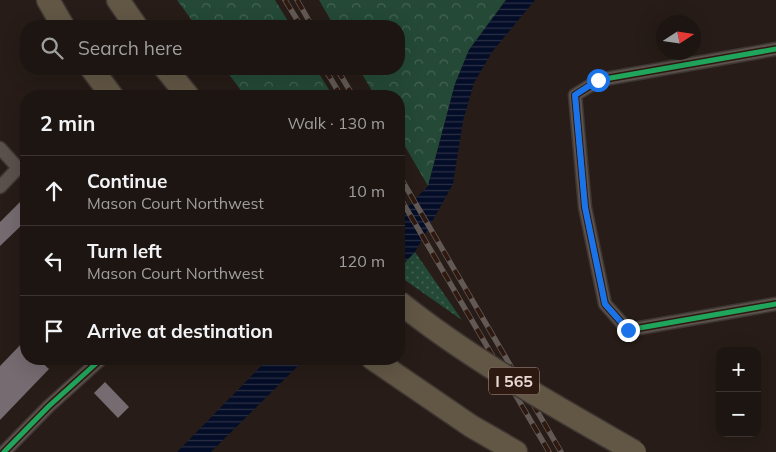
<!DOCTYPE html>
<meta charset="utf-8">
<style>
:root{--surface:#1d1511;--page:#2a221f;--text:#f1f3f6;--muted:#a09f9f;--line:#3b3431}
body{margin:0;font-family:Mulish,sans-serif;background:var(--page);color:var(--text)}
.controls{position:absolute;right:15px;bottom:15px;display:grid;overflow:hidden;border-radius:10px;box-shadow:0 5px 20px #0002}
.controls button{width:45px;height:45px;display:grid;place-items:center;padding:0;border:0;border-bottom:1px solid var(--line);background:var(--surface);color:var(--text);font:25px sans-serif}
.compass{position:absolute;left:656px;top:15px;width:45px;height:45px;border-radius:50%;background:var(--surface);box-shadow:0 5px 20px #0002;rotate:78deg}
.stop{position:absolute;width:15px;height:15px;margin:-11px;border:4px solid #1a73e8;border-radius:50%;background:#fff}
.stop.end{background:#1a73e8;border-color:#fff;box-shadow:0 1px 5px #0008}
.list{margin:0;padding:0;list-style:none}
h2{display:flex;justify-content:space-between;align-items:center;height:65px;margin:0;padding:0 20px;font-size:21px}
h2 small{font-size:16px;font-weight:400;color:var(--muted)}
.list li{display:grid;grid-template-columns:32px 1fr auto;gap:15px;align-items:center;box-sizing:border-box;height:70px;padding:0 20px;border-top:1px solid var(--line)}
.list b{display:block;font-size:19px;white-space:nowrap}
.list p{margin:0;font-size:16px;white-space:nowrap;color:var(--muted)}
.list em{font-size:16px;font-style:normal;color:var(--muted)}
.icon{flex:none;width:28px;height:28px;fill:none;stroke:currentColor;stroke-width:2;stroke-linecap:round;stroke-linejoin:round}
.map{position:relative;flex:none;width:776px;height:452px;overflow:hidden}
.search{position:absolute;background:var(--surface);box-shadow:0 5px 20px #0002;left:20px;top:20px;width:385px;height:55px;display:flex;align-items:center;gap:12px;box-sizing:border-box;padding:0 18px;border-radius:20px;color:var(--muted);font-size:19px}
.panel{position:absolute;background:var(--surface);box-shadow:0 5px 20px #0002;left:20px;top:90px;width:385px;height:275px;border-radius:20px}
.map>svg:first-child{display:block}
.grass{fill:url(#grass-dots)}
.forest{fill:url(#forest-crowns)}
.water{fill:url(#water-rules)}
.building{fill:#756b71}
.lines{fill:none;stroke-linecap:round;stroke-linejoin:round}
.street-casing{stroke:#3e3632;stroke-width:15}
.highway-casing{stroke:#3e3632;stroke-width:25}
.street{stroke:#5a504c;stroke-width:12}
.highway{stroke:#625745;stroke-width:22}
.rail-casing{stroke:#625854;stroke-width:5.5}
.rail{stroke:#2e1910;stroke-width:4;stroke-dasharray:11;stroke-linecap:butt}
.highway-bridge-casing{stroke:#3e3632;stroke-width:25;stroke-linecap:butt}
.highway-bridge{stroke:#625745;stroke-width:22}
.cycleway-casing{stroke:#2e1910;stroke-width:8}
.cycleway{stroke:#20a55d;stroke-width:5}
.route{stroke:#1a73e8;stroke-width:6}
.labels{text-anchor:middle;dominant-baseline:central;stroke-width:5;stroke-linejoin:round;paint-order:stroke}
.shield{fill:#2e1910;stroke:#b09f98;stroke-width:1}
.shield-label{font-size:16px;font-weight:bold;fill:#e8d9d3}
</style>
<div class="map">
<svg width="776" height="452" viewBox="0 0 776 452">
<defs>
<pattern id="grass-dots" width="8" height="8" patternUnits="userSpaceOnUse" patternTransform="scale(1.25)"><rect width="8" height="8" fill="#244937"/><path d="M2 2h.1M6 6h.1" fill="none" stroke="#446353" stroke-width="1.8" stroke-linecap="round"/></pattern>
<pattern id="forest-crowns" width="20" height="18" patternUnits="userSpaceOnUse" patternTransform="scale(1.25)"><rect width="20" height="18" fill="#244937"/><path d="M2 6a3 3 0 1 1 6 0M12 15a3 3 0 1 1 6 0" fill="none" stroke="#446353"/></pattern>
<pattern id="water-rules" width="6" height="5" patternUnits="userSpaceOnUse" patternTransform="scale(1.25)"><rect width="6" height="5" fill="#040d27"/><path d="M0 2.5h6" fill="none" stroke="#293045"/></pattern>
</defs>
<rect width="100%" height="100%" fill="#271c17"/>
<path class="grass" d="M415 252 462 320 399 276V268Z"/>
<g class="forest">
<path d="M177 0H275L291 26H196Z"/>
<path d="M319 0H506L469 50 455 84 428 186 399 136V96H375L359 69H399V26H334Z"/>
<path d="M225 69H316L333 96H245Z"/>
</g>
<g class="water">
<path d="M506 0H535L492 52 474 83 463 121 453 184 415 252 399 268V216L428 186 455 84 469 50Z"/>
<path d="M268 359H305L211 452H177Z"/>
</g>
<g class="building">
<path d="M26 196V221L0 246V222Z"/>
<path d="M26 339V359H38L49 369 0 420V366Z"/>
<path d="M105 382 129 407 118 418 94 393Z"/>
</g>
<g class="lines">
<g class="street-casing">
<g id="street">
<path d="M776 49 599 80 575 95 585 207 605 304 628 330 776 304"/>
<path d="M0 148 18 168 0 187"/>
<path d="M4 452 49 406 101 359"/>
</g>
</g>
<g class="highway-casing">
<g id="highway">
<path d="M48 0 63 26"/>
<path d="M118 0 136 26"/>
<path d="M92 69 112 96"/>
<path d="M166 69 188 96"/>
<path d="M373 359 471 426 516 452"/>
</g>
</g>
<use href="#street" class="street"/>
<use href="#highway" class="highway"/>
<g class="rail-casing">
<g id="rail">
<path d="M285 0 301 26"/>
<path d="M297 0 312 26"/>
<path d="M325 69 341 96"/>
<path d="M337 69 353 96"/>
<path d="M399 175 561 452"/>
<path d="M399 196 549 452"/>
</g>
</g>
<use href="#rail" class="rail"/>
<g class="highway-bridge-casing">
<path id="highway-bridge" d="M399 302C471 360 555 406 635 452"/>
</g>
<use href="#highway-bridge" class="highway-bridge"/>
<g class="cycleway-casing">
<g id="cycleway">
<path d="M776 49 599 80 575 95 585 207 605 304 628 330 776 304"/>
<path d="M4 452 49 406 101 359"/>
</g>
</g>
<use href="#cycleway" class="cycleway"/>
</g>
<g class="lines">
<path class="route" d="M598 80 575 95 585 207 605 304 628 330"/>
</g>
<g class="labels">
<rect class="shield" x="489" y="367.5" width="50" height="27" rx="4"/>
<g class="shield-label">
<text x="514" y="381">I 565</text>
</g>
</g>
</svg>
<div class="controls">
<button>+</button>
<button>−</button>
</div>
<svg class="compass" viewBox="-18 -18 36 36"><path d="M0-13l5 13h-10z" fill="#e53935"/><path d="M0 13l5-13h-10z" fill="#a09f9f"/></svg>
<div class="stop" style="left:598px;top:80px"></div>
<div class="stop end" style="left:628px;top:330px"></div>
<div class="search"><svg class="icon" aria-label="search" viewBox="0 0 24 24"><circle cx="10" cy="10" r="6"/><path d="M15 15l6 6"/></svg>Search here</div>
<section class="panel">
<h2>2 min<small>Walk · 130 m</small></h2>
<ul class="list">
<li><svg class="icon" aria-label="ahead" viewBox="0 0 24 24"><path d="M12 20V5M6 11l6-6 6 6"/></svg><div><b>Continue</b><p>Mason Court Northwest</p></div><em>10 m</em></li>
<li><svg class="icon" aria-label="left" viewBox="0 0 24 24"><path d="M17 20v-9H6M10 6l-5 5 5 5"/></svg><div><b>Turn left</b><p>Mason Court Northwest</p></div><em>120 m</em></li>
<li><svg class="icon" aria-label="arrive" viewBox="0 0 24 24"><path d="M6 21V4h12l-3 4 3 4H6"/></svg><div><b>Arrive at destination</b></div></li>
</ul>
</section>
</div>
